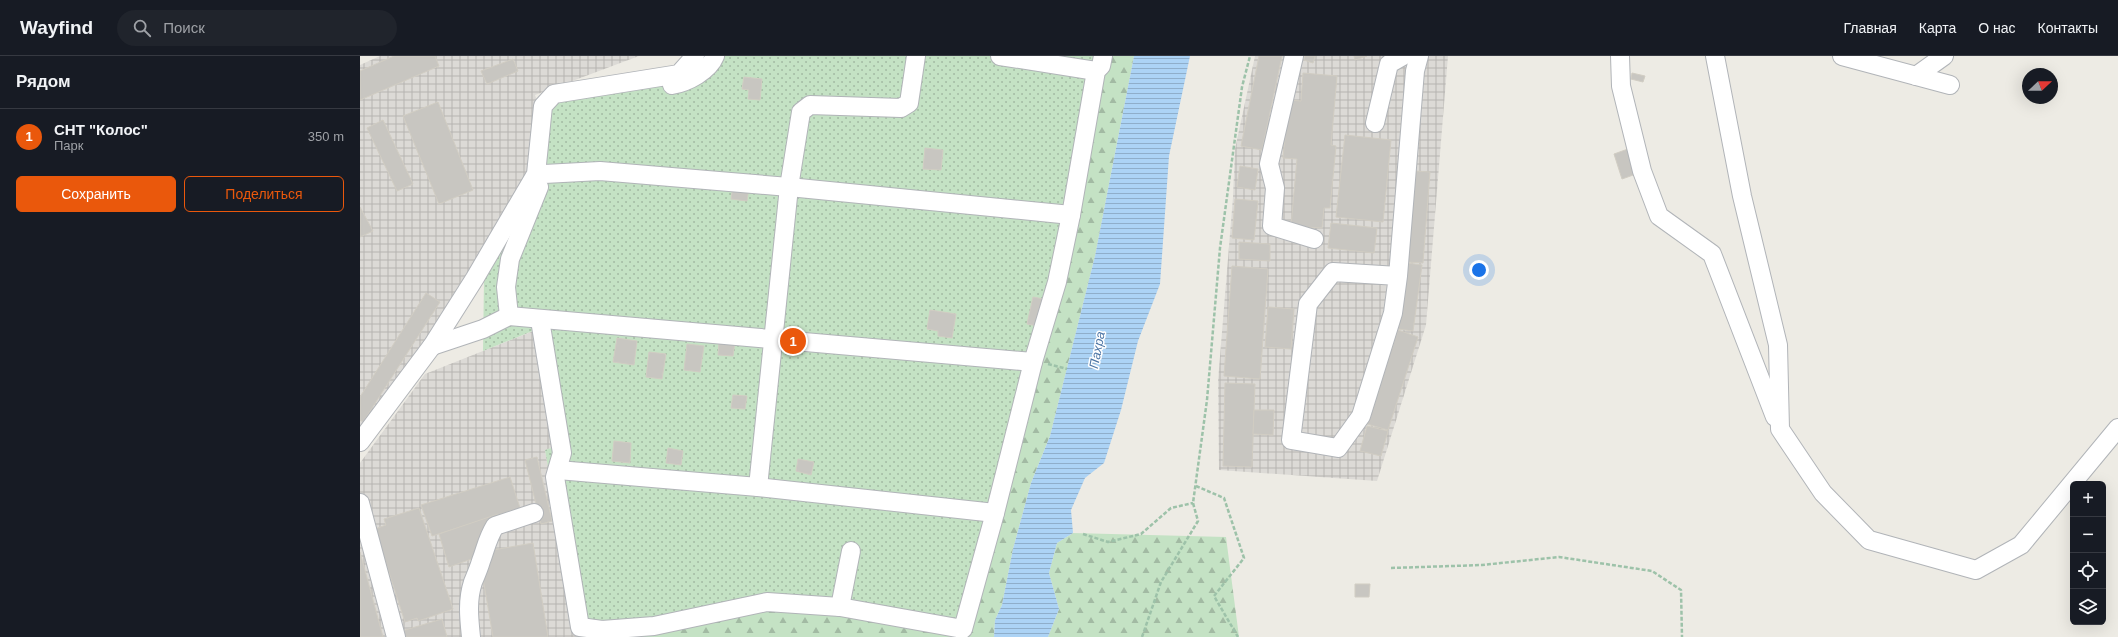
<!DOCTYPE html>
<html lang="ru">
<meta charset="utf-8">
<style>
:root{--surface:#171b24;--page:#20242c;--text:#f1f3f6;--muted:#9ea1a6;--line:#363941;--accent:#ea580c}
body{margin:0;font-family:Arial,sans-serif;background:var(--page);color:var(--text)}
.controls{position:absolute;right:12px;bottom:12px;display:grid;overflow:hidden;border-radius:6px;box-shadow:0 4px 16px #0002}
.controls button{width:36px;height:36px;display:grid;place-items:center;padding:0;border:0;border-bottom:1px solid var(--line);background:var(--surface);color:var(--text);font:20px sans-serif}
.compass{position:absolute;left:1662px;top:12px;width:36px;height:36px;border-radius:50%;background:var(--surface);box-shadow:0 4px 16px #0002;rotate:68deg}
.you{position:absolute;left:1119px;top:214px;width:14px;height:14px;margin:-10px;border:3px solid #fff;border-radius:50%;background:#1a73e8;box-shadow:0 0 0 6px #1a73e833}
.badge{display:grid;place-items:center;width:26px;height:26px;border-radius:50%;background:var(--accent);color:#fff;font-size:13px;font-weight:700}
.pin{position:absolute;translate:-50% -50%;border:2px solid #fff;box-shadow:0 1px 4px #0006}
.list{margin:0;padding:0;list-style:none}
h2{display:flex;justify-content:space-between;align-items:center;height:52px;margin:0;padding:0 16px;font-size:17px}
h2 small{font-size:13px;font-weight:400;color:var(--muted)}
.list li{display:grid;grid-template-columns:26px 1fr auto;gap:12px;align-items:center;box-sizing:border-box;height:56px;padding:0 16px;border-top:1px solid var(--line)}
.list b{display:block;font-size:15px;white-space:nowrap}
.list p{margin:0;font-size:13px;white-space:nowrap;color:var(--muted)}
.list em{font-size:13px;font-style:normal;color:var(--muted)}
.actions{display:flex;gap:8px;padding:12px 16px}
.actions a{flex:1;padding:9px 0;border:1px solid var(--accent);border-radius:6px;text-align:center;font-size:14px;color:var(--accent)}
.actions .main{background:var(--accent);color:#fff}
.icon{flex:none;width:22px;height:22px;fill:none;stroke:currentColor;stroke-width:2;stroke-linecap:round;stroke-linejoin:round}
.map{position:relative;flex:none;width:1758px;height:581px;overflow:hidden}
header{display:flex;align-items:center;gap:24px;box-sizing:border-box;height:56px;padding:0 20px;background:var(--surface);border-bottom:1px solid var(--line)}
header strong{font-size:19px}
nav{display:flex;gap:22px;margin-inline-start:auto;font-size:14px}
.search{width:280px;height:36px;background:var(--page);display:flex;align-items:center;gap:10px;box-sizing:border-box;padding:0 14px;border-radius:22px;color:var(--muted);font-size:15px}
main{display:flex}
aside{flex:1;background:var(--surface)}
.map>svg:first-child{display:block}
.industrial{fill:url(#industrial-grid)}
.forest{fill:url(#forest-firs)}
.park{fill:url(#park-dots)}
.water{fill:url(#water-rules)}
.building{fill:#c8c6c1;stroke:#d1cdc3}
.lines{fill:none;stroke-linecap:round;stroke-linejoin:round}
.minor-casing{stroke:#b1b4b8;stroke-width:20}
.path{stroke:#9dc2a9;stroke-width:2.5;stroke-dasharray:4 2;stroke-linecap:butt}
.minor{stroke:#fff;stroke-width:18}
.labels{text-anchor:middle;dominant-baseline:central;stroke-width:3;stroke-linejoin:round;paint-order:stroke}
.water-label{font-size:13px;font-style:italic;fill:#4c75a5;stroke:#fff}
</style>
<header>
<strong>Wayfind</strong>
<div class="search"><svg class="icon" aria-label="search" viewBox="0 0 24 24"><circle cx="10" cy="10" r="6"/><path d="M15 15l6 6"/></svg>Поиск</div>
<nav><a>Главная</a><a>Карта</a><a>О нас</a><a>Контакты</a></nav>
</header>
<main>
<aside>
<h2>Рядом<small></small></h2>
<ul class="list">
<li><span class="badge">1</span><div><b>СНТ &quot;Колос&quot;</b><p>Парк</p></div><em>350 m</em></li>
</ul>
<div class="actions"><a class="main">Сохранить</a><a>Поделиться</a></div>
</aside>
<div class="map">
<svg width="1758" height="581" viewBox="0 0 1758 581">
<defs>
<pattern id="industrial-grid" width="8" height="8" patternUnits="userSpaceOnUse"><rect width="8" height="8" fill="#dcdad6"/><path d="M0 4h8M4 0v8" fill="none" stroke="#b6b4b1"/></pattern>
<pattern id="forest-firs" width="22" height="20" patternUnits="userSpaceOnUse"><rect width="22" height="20" fill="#c4e2c4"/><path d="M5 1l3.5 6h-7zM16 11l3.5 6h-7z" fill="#a2baa3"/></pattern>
<pattern id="park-dots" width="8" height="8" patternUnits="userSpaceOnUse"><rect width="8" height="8" fill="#c4e2c4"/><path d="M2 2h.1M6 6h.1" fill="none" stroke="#a2baa3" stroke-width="1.8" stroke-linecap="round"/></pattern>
<pattern id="water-rules" width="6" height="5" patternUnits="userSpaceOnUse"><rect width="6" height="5" fill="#acd3f5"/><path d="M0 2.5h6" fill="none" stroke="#8faeca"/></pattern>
</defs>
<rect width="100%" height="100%" fill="#edebe4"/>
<g class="industrial">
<path d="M20 0H279L175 39 187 76 140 184 0 373V9Z"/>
<path d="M895 0H1088L1066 269 1017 425 859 414 858 325 873 141 875 93Z"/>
<path d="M176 274 198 390 185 394 217 575 220 581H33L0 437V407L65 318Z"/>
<path d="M0 482 26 581H0Z"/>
</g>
<g class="forest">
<path d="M749 0H774L735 200 690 380 671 427 653 493 642 549 635 564 634 581H220L217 575 640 458 682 307 717 159 728 90Z"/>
<path d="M713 477 866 481 879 581H688L699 553 689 517 697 487Z"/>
</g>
<path class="park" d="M349 0H749L728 90 717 159 682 307 607 581 482 556 415 550 217 575 185 394 197 390 175 274 123 295 124 223 179 121 192 47 317 24Z"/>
<path class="water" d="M774 0H830L809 100 800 228 778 285 761 354 744 407 725 422 711 454 713 477 697 487 689 517 699 553 688 581H634L635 564 642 549 653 493 671 427 690 380 735 200Z"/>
<g class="building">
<path d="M34 0H75L79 10 0 44V15Z"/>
<path d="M899 0H922L902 94 881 90Z"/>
<path d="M945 0H955L953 7 944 4Z"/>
<path d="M994 0H1007L995 4Z"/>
<path d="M153 3 158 15 127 28 121 15Z"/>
<path d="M943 17 977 20 971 89 976 90 970 152H964L962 172 931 170 937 103 923 102 929 44 941 45Z"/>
<path d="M1272 17 1285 20 1283 26 1271 23Z"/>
<path d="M384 21 402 23 400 44 388 43 389 34 382 33Z"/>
<path d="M78 46 113 134 79 148 43 60Z"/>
<path d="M23 64 53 128 37 135 7 72Z"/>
<path d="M985 79 1031 84 1023 166 976 161Z"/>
<path d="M565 92 583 94 581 114 563 113Z"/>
<path d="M1268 93 1276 118 1262 123 1254 98Z"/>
<path d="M880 110 898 113 895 134 877 131Z"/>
<path d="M1055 115 1070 116 1063 207 1048 206Z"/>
<path d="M373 130 389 132 387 145 371 143Z"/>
<path d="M875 143 898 145 894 184 872 182Z"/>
<path d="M0 151 13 175 0 181Z"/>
<path d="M971 167 1017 172 1014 197 968 192Z"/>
<path d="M879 186 910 188V205L879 203Z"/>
<path d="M1047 207 1062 209 1053 275 1038 273Z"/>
<path d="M872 210 908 213 900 323 864 320Z"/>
<path d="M66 237 80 246 3 366 0 364V341Z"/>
<path d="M673 241 689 244 683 271 667 268Z"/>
<path d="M908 251 934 253 931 293 905 291Z"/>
<path d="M570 254 596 258 592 282 578 280V275L567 273Z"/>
<path d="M1038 274 1058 281 1028 374 1007 368Z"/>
<path d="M257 282 277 285 274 309 253 306Z"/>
<path d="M359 285 375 286 373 300 358 299Z"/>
<path d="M327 288 344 290 340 316 324 314Z"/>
<path d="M289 296 306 298 302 323 286 321Z"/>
<path d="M865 327 895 328 892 411 863 410Z"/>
<path d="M373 339 387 340 385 353 371 352Z"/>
<path d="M894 354H914L913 379 893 378Z"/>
<path d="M1007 370 1028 375 1021 400 1000 395Z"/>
<path d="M254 385 271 387 270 407 252 405Z"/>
<path d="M308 392 323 395 321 409 306 407Z"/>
<path d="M177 401 192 465 181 468 165 404Z"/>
<path d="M438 403 454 406 451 419 436 415Z"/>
<path d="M150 421 160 452 72 480 61 449Z"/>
<path d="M59 452 93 553 58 565 57 562 45 566 15 473 26 469 24 463Z"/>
<path d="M138 458 131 496 89 511 79 478Z"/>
<path d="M173 487 188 581H133L123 522 133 494Z"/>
<path d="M0 496 23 581H0Z"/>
<path d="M995 528H1010L1009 541H995Z"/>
<path d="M82 563 87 581H44L42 575Z"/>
</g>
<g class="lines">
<g class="minor-casing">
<g id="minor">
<path d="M640 0 736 15"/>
<path d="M934 0 909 108 915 132 912 170 954 183"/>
<path d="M1260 0 1261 30 1282 115 1299 160 1352 198 1415 361"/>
<path d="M1355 0 1382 140 1418 289 1420 373 1463 437 1509 484 1616 514 1661 489 1758 372"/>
<path d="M1482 0 1590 29"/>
<path d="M1556 20 1584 0"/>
<path d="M312 29C328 26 349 15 355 0"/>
<path d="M1015 67 1029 8 1043 0"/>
<path d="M184 118 240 115 429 131 711 159"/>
<path d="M1038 220 973 216 948 248 931 384 978 392 1001 360 1033 257 1038 220 1055 15 1059 0"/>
<path d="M149 260 146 231 150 203 179 131"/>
<path d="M180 264 202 397 195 421 220 571 242 574 294 570 407 546 480 551 603 573 635 457 673 306 697 226 711 159 736 15 741 10 743 0"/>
<path d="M72 290 123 273 149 260 673 306"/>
<path d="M0 386 72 290 115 222 176 118 183 50 194 38 319 18 335 0"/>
<path d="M198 414 398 431 635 457"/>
<path d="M398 431 429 131 441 56 450 49 541 52 549 47 556 0"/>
<path d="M0 447 36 581"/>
<path d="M480 551 491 495"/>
<path d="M111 581C109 562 107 544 113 526 116 519 119 512 121 505 126 492 127 483 135 470L174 457"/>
</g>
</g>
<g class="path">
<path d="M688 308 707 313"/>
<path d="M836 430 864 442 884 502 854 540 878 581"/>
<path d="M723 478 748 486 781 478 811 452 833 447"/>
<path d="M1031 512 1122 509 1199 501 1292 515 1321 534 1322 581"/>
<path d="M782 581 801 526 838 465 833 447 847 344 860 192 882 31 890 0"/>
</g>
<use href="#minor" class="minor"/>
</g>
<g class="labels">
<g class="water-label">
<text transform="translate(737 294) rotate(-79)">Пахра</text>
</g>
</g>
</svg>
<div class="controls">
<button>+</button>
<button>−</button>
<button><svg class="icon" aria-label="locate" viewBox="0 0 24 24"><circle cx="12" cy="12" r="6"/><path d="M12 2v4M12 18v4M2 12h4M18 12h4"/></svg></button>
<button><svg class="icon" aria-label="layers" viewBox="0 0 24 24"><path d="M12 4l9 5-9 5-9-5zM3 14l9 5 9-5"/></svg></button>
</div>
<svg class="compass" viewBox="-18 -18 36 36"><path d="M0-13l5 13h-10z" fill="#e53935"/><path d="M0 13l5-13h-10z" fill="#9ea1a6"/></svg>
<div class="you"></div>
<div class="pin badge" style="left:433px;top:285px">1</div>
</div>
</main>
